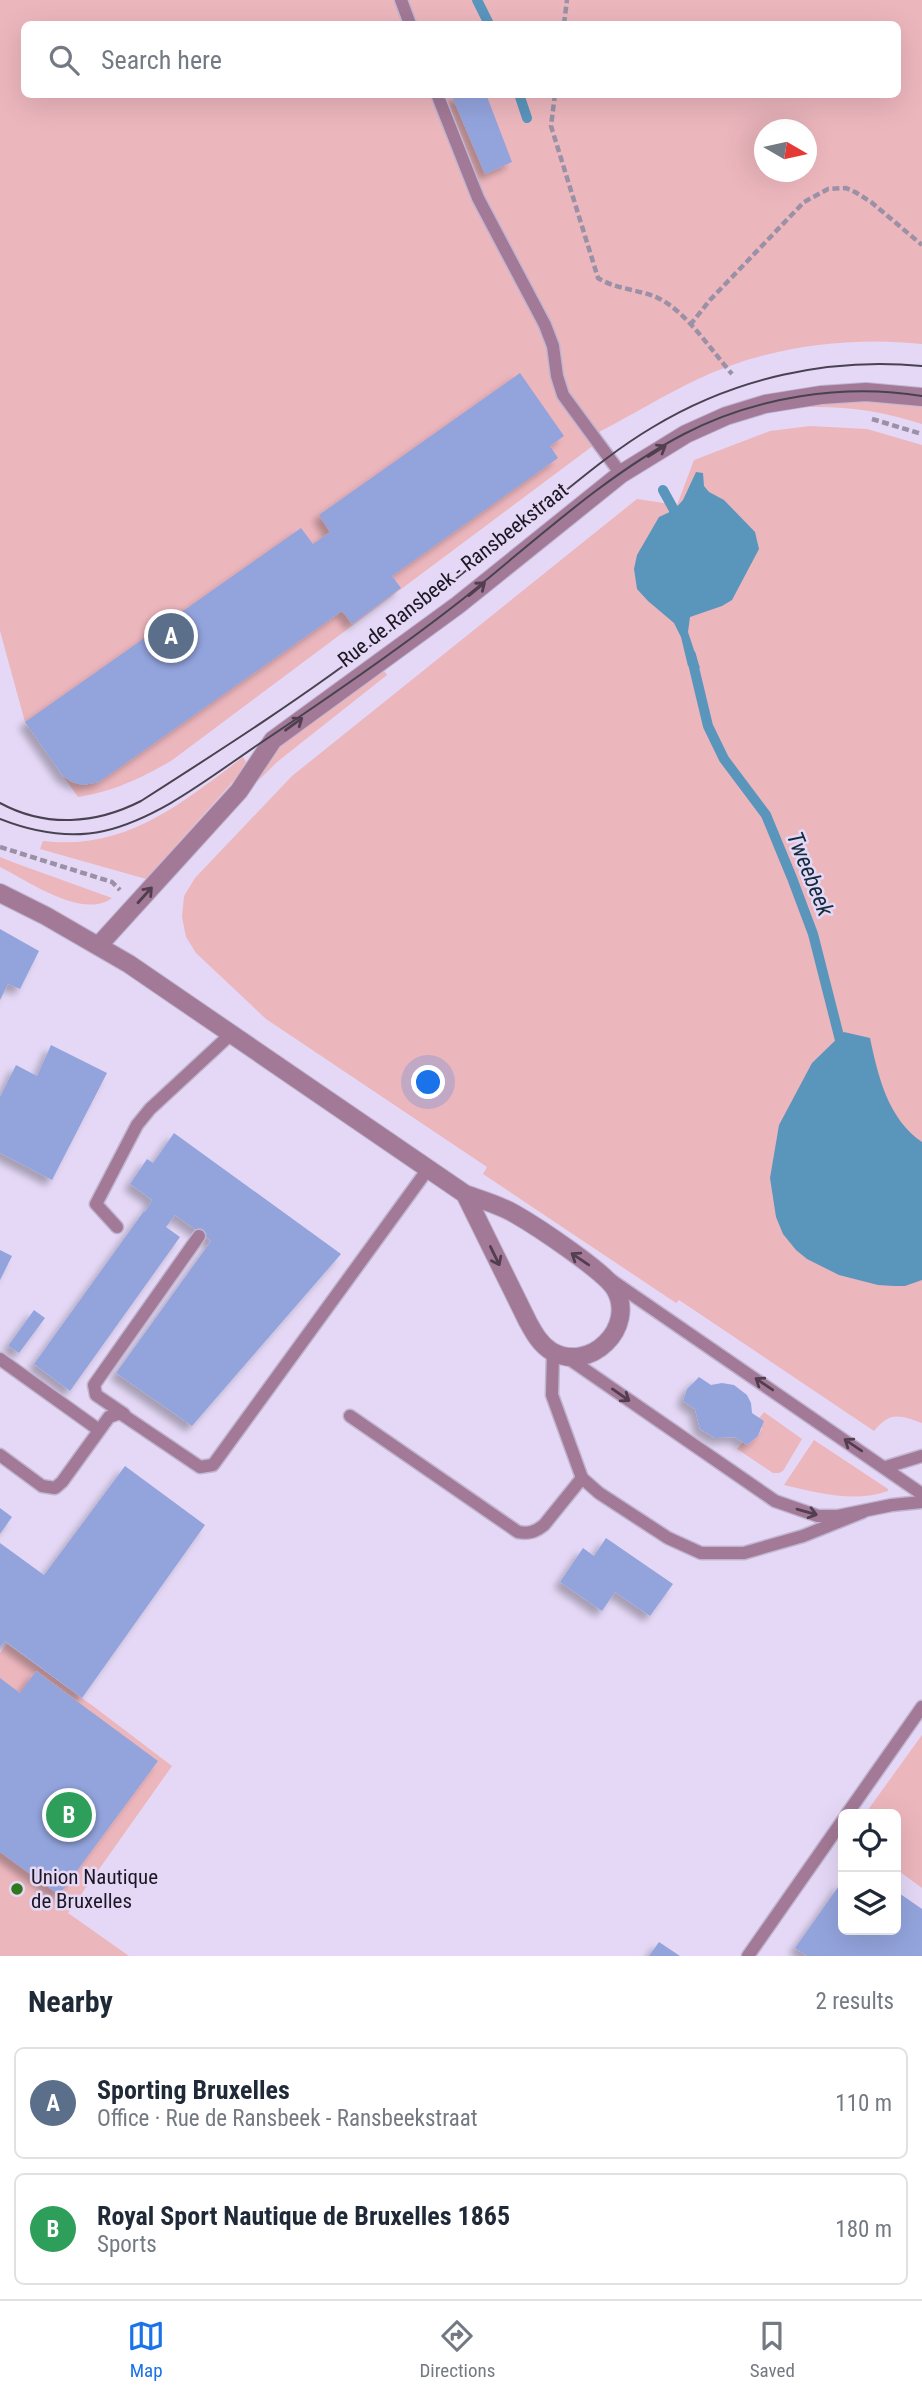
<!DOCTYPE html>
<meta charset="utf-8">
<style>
:root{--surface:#fff;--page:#f2f2f3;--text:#1f2937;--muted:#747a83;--line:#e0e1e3;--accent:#1a73e8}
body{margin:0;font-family:"Roboto Condensed",sans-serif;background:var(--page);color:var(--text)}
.controls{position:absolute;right:21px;bottom:21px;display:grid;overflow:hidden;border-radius:10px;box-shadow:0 7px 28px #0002}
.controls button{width:63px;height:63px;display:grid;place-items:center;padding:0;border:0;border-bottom:2px solid var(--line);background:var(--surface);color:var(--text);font:35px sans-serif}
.compass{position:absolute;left:754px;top:119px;width:63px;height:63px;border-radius:50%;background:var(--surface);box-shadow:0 7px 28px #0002;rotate:99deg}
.you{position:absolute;left:429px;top:1083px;width:24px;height:24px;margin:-18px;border:5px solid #fff;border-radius:50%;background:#1a73e8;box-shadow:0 0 0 10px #1a73e833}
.badge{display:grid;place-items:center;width:46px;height:46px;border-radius:50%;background:var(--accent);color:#fff;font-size:23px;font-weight:700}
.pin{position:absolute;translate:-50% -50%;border:4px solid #fff;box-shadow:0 2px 7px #0006}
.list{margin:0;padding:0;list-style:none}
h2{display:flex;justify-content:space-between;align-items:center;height:91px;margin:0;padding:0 28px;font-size:30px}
h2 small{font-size:23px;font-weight:400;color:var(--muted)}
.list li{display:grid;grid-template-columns:46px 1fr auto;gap:21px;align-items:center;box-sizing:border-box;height:112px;margin:0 14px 14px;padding:0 14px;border:2px solid var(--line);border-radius:10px}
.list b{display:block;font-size:26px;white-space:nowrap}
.list p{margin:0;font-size:23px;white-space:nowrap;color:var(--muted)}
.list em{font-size:23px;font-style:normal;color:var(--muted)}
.icon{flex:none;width:38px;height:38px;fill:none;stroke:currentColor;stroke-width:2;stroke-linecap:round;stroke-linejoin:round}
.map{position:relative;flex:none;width:922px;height:1956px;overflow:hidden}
.search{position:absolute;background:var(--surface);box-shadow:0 7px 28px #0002;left:21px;right:21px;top:21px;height:77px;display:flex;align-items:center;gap:18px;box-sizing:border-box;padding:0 24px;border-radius:10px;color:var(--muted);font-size:26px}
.sheet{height:343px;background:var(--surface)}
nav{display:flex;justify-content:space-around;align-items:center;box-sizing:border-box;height:98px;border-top:2px solid var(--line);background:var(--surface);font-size:19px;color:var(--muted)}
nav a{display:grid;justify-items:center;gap:4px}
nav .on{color:var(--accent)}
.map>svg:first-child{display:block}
.green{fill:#ecb6bd;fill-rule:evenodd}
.water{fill:#5a95bc}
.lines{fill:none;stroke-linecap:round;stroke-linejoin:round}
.stream{stroke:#5a95bc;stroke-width:10}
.building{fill:#93a4dd;filter:url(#shadow)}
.service-casing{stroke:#c0b5d0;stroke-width:15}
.minor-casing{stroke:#c0b5d0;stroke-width:20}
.path{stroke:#9a91a7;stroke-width:4.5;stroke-dasharray:7 3.5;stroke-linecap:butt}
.service{stroke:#a27996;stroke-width:12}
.minor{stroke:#a27996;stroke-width:18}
.tram{stroke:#484251;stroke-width:2}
.oneway{stroke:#523e50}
.poi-dot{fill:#30781c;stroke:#e4d8f6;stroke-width:2.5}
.labels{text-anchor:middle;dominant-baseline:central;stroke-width:5;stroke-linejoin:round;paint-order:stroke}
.street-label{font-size:21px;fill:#1c1722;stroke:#e4d8f6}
.poi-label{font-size:21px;fill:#1c1722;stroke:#e4d8f6;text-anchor:start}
.water-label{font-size:23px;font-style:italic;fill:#112c3d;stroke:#e4d8f6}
</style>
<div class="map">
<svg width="922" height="1956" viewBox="0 0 922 1956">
<defs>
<filter id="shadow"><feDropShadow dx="-6" dy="6" stdDeviation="3.5" flood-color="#0004"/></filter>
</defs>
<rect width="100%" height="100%" fill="#e4d8f6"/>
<g class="green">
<path d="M0 0H922V344C848 336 765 347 698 379 664 395 632 415 599 432L598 442 171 761C139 779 115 791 78 797L25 722 0 631ZM24 24H898V94H24ZM764 130H806V172H764Z"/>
<path d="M867 401 922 405V424C883 411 847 406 806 407L823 403Z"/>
<path d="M810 426 867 429 922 445V1423C900 1415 890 1411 874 1431L679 1300 676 1303 483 1174 487 1167 266 1019 196 953 186 937 182 917 184 896 195 878 292 776 637 499 677 505 694 460 770 431Z"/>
<path d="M384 671 387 675 277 762 257 782 276 751 295 733Z"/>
<path d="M243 757 246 762 239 775 146 879 40 849 43 841C125 851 181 804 243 757Z"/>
<path d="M0 857 15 863 112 898C83 920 28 881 0 867Z"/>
<path d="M764 1412 802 1439 783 1471 779 1473H773L737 1449 743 1442 747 1445 758 1436 762 1429 759 1418Z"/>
<path d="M814 1440 888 1489V1491C855 1503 818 1493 784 1485Z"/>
<path d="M7 1644 93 1706 172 1766 68 1913 129 1956H0V1653Z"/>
<path d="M922 1735V1888L896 1869V1814H865Z"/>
</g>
<g class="water">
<path d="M696 472 703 473 704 486 709 492 724 500 755 532 759 549 732 600 722 606 690 617 688 632 700 668 688 666 681 637 674 623 648 601 637 589 634 569 637 555 659 517 674 510 683 500Z"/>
<path d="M844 1032 870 1038C878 1076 888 1119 922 1142V1280L905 1286H894L878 1285 839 1275 807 1259 796 1250 783 1234 776 1217 770 1178 779 1125 812 1063Z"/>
</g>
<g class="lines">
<g class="stream">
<path d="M477 0 489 24"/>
<path d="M519 94 527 118"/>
<path d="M663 490 674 510 675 522"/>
<path d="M691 655 708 726 724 759 766 815 792 878 813 934 842 1048"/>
</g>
</g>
<g class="building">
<path d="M451 94H486L512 162 485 174Z"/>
<path d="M520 373 564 436 550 446 558 458 392 576 401 588 352 624 342 611 99 782 83 785 72 782 63 776 25 722 301 528 313 544 330 532 319 515Z"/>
<path d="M0 929 39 951 20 989 8 984 0 1000Z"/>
<path d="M51 1045 107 1073 52 1180 0 1153V1097L16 1065 37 1076Z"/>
<path d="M174 1133 341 1254 192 1426 116 1373 211 1241 175 1215 166 1227 180 1237 70 1391 34 1364 144 1211 145 1212 152 1200 130 1184 147 1159 153 1163Z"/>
<path d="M0 1250 12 1256 0 1280Z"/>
<path d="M34 1310 45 1318 19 1353 8 1346Z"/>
<path d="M699 1377 711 1385 722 1383 734 1385 747 1395 751 1403 752 1413 764 1421 758 1436 747 1445 735 1437 715 1438 700 1429 695 1409 683 1401 687 1389Z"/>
<path d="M125 1466 205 1525 82 1698 5 1641 0 1647V1543L44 1575Z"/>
<path d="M0 1508 12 1517 0 1534Z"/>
<path d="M606 1538 673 1584 650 1616 615 1592 602 1611 560 1582 583 1548 594 1556Z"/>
<path d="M36 1671 158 1761 59 1895 0 1852V1678L20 1693Z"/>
<path d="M843 1880V1930H896V1891L922 1909V1956H807L795 1948Z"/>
<path d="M659 1942 680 1956H649Z"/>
</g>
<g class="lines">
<g class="service-casing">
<g id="service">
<path d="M401 0 410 24"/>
<path d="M437 94 478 198 545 325 553 346 557 376 563 395 621 474"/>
<path d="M117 1227 96 1204 137 1125 150 1109 231 1034"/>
<path d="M611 1280 922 1494"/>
<path d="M553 1352 552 1395 582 1478 599 1493 668 1538 701 1553H744L803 1536 863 1512"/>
<path d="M565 1356 775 1501 818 1516H838L892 1505 922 1502"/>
<path d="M0 1359 99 1430"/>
<path d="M124 1414 96 1395 94 1385 199 1236"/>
<path d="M350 1416 518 1532C529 1534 535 1532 544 1525L582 1478"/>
<path d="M0 1455 42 1486 55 1488 62 1482 109 1417 120 1413 200 1467 213 1465 428 1169"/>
<path d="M886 1467 922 1456"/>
<path d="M847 1814 922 1707"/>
<path d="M748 1956 843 1820"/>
</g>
</g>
<g class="minor-casing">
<g id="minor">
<path d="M0 893 46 916 129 964 465 1194C482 1200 500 1205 515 1214 536 1226 604 1271 615 1289 637 1327 590 1374 551 1351 540 1344 534 1333 528 1322L465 1194"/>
<path d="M99 945 239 791 273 740 458 605 621 474 686 434 726 416 765 404 821 395 866 392 922 397"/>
</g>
</g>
<g class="path">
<path d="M564 24 567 0"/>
<path d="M555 94 551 126 598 278C617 290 640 289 660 299 687 313 712 351 732 374"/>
<path d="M690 325 710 300 804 202 828 189 846 188 855 192 871 202 922 245"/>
<path d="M872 419 922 434"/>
<path d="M0 847 112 882 120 890"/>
</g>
<use href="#service" class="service"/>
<use href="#minor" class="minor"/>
<g class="tram">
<path d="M0 803C46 828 96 824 141 801 224 748 308 694 386 634 439 593 491 550 543 509 579 480 614 450 653 427 734 378 829 357 922 366"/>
<path d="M0 819C33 832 68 839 104 831 159 818 209 778 256 746 325 700 394 653 459 602 532 544 602 477 684 434 755 397 844 383 922 396"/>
</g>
</g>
<defs><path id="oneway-shaft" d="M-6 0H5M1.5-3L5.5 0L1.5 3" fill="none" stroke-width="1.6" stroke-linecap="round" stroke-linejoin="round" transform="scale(1.75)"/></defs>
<g class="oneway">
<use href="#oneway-shaft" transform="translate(657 451) rotate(-32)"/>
<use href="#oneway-shaft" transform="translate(477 589) rotate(-39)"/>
<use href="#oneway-shaft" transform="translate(294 724) rotate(-36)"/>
<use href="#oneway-shaft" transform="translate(145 895) rotate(-48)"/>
<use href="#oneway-shaft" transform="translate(495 1256) rotate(64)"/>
<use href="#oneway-shaft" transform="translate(580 1259) rotate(-146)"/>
<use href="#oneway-shaft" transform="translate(764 1384) rotate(-146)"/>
<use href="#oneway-shaft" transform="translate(621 1395) rotate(35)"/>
<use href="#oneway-shaft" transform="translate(853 1445) rotate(-146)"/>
<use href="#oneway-shaft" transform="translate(807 1512) rotate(16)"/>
</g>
<circle class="poi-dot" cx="17" cy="1889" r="7"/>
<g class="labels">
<g class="street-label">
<text transform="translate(453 575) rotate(-38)">Rue de Ransbeek - Ransbeekstraat</text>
</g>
<g class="poi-label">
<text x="31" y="1877">Union Nautique<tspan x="31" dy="24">de Bruxelles</tspan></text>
</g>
<g class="water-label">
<text transform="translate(810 874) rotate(68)">Tweebeek</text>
</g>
</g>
</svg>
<div class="controls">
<button><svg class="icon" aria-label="locate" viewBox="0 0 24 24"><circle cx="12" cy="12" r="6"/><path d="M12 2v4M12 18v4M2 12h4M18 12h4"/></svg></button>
<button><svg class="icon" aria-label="layers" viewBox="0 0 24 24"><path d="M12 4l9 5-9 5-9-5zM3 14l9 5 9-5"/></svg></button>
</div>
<svg class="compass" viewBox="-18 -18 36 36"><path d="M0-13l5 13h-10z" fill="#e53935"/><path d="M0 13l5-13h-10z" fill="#747a83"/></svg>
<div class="you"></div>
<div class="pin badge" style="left:171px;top:636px;background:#5c6f8a">A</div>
<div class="pin badge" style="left:69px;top:1815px;background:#2e9e5b">B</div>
<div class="search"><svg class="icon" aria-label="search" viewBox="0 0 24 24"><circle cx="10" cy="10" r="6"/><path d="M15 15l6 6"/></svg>Search here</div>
</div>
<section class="sheet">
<h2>Nearby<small>2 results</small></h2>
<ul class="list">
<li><span class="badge" style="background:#5c6f8a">A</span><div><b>Sporting Bruxelles</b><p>Office · Rue de Ransbeek - Ransbeekstraat</p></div><em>110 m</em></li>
<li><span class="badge" style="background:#2e9e5b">B</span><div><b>Royal Sport Nautique de Bruxelles 1865</b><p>Sports</p></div><em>180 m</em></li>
</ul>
</section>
<nav>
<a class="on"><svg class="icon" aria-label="map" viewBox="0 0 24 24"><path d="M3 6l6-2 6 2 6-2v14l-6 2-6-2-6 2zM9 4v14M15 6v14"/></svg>Map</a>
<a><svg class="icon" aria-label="directions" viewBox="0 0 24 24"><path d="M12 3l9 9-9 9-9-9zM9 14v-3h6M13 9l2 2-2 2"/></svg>Directions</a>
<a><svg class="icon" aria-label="saved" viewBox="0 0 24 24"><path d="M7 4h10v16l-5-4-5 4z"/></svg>Saved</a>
</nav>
